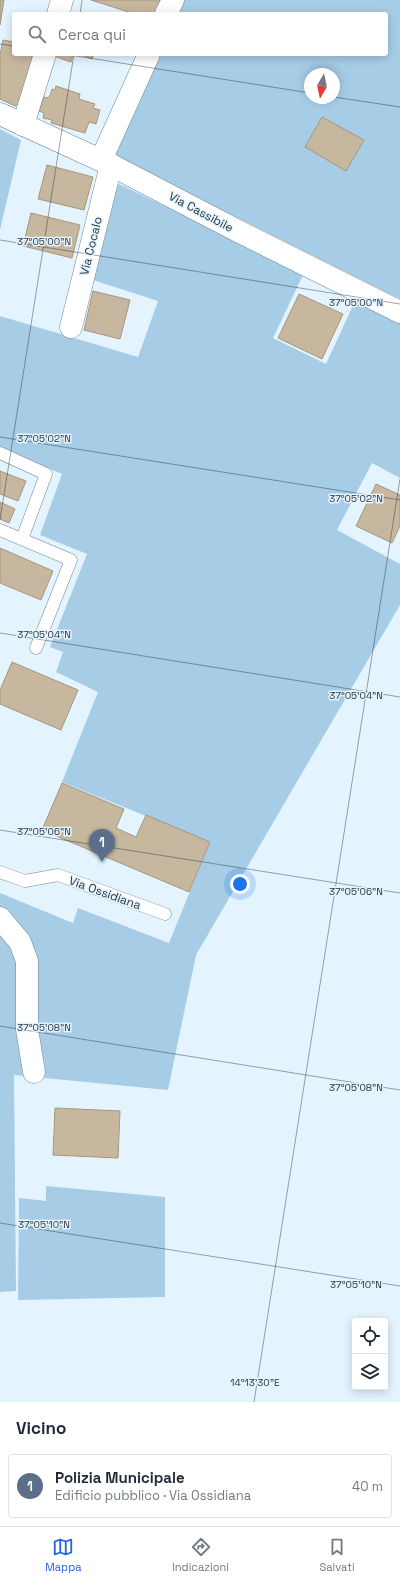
<!DOCTYPE html>
<html lang="it">
<meta charset="utf-8">
<style>
:root{--surface:#fff;--page:#f2f2f3;--text:#1f2937;--muted:#747a83;--line:#e0e1e3;--accent:#2563eb}
body{margin:0;font-family:"Space Grotesk",sans-serif;background:var(--page);color:var(--text)}
.controls{position:absolute;right:12px;bottom:12px;display:grid;overflow:hidden;border-radius:4px;box-shadow:0 2px 10px #0003}
.controls button{width:36px;height:36px;display:grid;place-items:center;padding:0;border:0;border-bottom:1px solid var(--line);background:var(--surface);color:var(--text);font:20px sans-serif}
.compass{position:absolute;left:304px;top:68px;width:36px;height:36px;border-radius:50%;background:var(--surface);box-shadow:0 2px 10px #0003;rotate:189deg}
.you{position:absolute;left:240px;top:884px;width:14px;height:14px;margin:-10px;border:3px solid #fff;border-radius:50%;background:#1a73e8;box-shadow:0 0 0 6px #1a73e833}
.badge{display:grid;place-items:center;width:26px;height:26px;border-radius:50%;background:var(--accent);color:#fff;font-size:13px;font-weight:700}
.pin{position:absolute;translate:-50% -33px;filter:drop-shadow(0 1px 2px #0008)}
.pin::after{content:'';position:absolute;top:21px;width:14px;height:12px;background:inherit;clip-path:polygon(0 0,100% 0,50% 100%)}
.list{margin:0;padding:0;list-style:none}
h2{display:flex;justify-content:space-between;align-items:center;height:52px;margin:0;padding:0 16px;font-size:17px}
h2 small{font-size:13px;font-weight:400;color:var(--muted)}
.list li{display:grid;grid-template-columns:26px 1fr auto;gap:12px;align-items:center;box-sizing:border-box;height:64px;margin:0 8px 8px;padding:0 8px;border:1px solid var(--line);border-radius:4px}
.list b{display:block;font-size:15px;white-space:nowrap}
.list p{margin:0;font-size:13px;white-space:nowrap;color:var(--muted)}
.list em{font-size:13px;font-style:normal;color:var(--muted)}
.icon{flex:none;width:22px;height:22px;fill:none;stroke:currentColor;stroke-width:2;stroke-linecap:round;stroke-linejoin:round}
.map{position:relative;flex:none;width:400px;height:1402px;overflow:hidden}
.search{position:absolute;background:var(--surface);box-shadow:0 2px 10px #0003;left:12px;right:12px;top:12px;height:44px;display:flex;align-items:center;gap:10px;box-sizing:border-box;padding:0 14px;border-radius:4px;color:var(--muted);font-size:15px}
.sheet{height:124px;background:var(--surface)}
nav{display:flex;justify-content:space-around;align-items:center;box-sizing:border-box;height:56px;border-top:1px solid var(--line);background:var(--surface);font-size:11px;color:var(--muted)}
nav a{display:grid;justify-items:center;gap:2px}
nav .on{color:var(--accent)}
.map>svg:first-child{display:block}
.green{fill:#a6cce6;fill-rule:evenodd}
.building{fill:#c7b79f;stroke:#a6967f}
.lines{fill:none;stroke-linecap:round;stroke-linejoin:round}
.lane-casing{stroke:#6e8697;stroke-width:13}
.street-casing{stroke:#6e8697;stroke-width:23}
.lane{stroke:#fff;stroke-width:12}
.street{stroke:#fff;stroke-width:22}
.ticks{fill:none;stroke:#2b363d;stroke-width:1;stroke-opacity:0.45}
.labels{text-anchor:middle;dominant-baseline:central;stroke-width:3;stroke-linejoin:round;paint-order:stroke}
.street-label{font-size:12px;fill:#2b363d;stroke:#e4f4ff}
.ticks-label{font-size:10px;text-anchor:middle;fill:#2b363d;stroke:#e4f4ff;stroke-width:3;stroke-linejoin:round;paint-order:stroke}
</style>
<div class="map">
<svg width="400" height="1402" viewBox="0 0 400 1402">
<rect width="100%" height="100%" fill="#e4f4ff"/>
<g class="green">
<path d="M182 0H400V299L112 155 158 54H386V14H176ZM310 74H334V98H310Z"/>
<path d="M0 129 21 140 0 230Z"/>
<path d="M119 184 304 273 273 338 326 364 356 299 400 323V478L372 463 337 530 400 564V605L196 955 168 1090 14 1075 16 1291 0 1292V893L73 923 78 908 169 943 210 842 62 782 98 692 56 672 63 652 50 647 87 554 40 535 62 474 0 448V316L138 357 158 301 93 280 115 187Z"/>
<path d="M46 1186 165 1197V1297L18 1300 19 1198 46 1201Z"/>
</g>
<g class="building">
<path d="M0 0H4L0 25Z"/>
<path d="M91 0H160L156 14H135Z"/>
<path d="M3 40 14 42V54H33L23 102 15 106 0 99V55Z"/>
<path d="M55 54H73L71 62 54 56Z"/>
<path d="M79 54H94L92 59Z"/>
<path d="M56 86 80 94 79 99 95 104 93 108 100 110 96 124 89 122 85 133 51 123 52 120 43 118 44 113 39 111 44 97 49 98 52 89 55 90Z"/>
<path d="M322 117 364 140 346 171 305 147Z"/>
<path d="M47 165 93 177 84 210 38 199Z"/>
<path d="M31 213 80 225 72 258 23 246Z"/>
<path d="M93 291 130 300 120 339 84 330Z"/>
<path d="M299 294 343 314 322 359 278 338Z"/>
<path d="M0 471 26 481 18 501 0 494Z"/>
<path d="M376 484 400 495V526L392 543 356 526Z"/>
<path d="M0 502 15 509 9 523 0 519Z"/>
<path d="M0 548 53 571 41 600 0 583Z"/>
<path d="M12 662 78 690 61 730 0 704V690Z"/>
<path d="M62 783 124 809 116 828 136 837 146 815 210 842 189 892 42 830Z"/>
<path d="M55 1108 120 1111 118 1158 53 1155Z"/>
</g>
<g class="lines">
<g class="lane-casing">
<g id="lane">
<path d="M0 453 46 474 22 539"/>
<path d="M0 530 71 560 36 648"/>
<path d="M0 872 25 881 58 875 165 914"/>
</g>
</g>
<g class="street-casing">
<g id="street">
<path d="M58 14 62 0"/>
<path d="M166 14 173 0"/>
<path d="M0 114 111 165 234 229 400 312"/>
<path d="M23 125 45 54"/>
<path d="M101 160 149 54"/>
<path d="M71 327 111 165"/>
<path d="M0 918 20 942 27 961V1029L34 1072"/>
</g>
</g>
<use href="#lane" class="lane"/>
<use href="#street" class="street"/>
</g>
<path class="ticks" d="M80 14 82 0M0 44 14 46M64 54 310 93M334 97 400 107M0 240 400 304M0 437 400 500M0 520 74 54M0 633 400 697M0 830 400 893M0 1026 400 1090M0 1223 400 1286M254 1402 400 479"/>
<g class="labels">
<g class="street-label">
<text transform="translate(201 212) rotate(28)">Via Cassibile</text>
<text transform="translate(91 246) rotate(-76)">Via Cocalo</text>
<text transform="translate(105 893) rotate(20)">Via Ossidiana</text>
</g>
</g>
<g class="ticks-label">
<text x="44" y="245">37°05'00"N</text>
<text x="356" y="306">37°05'00"N</text>
<text x="44" y="442">37°05'02"N</text>
<text x="356" y="502">37°05'02"N</text>
<text x="44" y="638">37°05'04"N</text>
<text x="356" y="699">37°05'04"N</text>
<text x="44" y="835">37°05'06"N</text>
<text x="356" y="895">37°05'06"N</text>
<text x="44" y="1031">37°05'08"N</text>
<text x="356" y="1091">37°05'08"N</text>
<text x="44" y="1228">37°05'10"N</text>
<text x="356" y="1288">37°05'10"N</text>
<text x="255" y="1386">14°13'30"E</text>
</g>
</svg>
<div class="controls">
<button><svg class="icon" aria-label="locate" viewBox="0 0 24 24"><circle cx="12" cy="12" r="6"/><path d="M12 2v4M12 18v4M2 12h4M18 12h4"/></svg></button>
<button><svg class="icon" aria-label="layers" viewBox="0 0 24 24"><path d="M12 4l9 5-9 5-9-5zM3 14l9 5 9-5"/></svg></button>
</div>
<svg class="compass" viewBox="-18 -18 36 36"><path d="M0-13l5 13h-10z" fill="#e53935"/><path d="M0 13l5-13h-10z" fill="#747a83"/></svg>
<div class="you"></div>
<div class="pin badge" style="left:102px;top:862px;background:#5c6f8a">1</div>
<div class="search"><svg class="icon" aria-label="search" viewBox="0 0 24 24"><circle cx="10" cy="10" r="6"/><path d="M15 15l6 6"/></svg>Cerca qui</div>
</div>
<section class="sheet">
<h2>Vicino<small></small></h2>
<ul class="list">
<li><span class="badge" style="background:#5c6f8a">1</span><div><b>Polizia Municipale</b><p>Edificio pubblico · Via Ossidiana</p></div><em>40 m</em></li>
</ul>
</section>
<nav>
<a class="on"><svg class="icon" aria-label="map" viewBox="0 0 24 24"><path d="M3 6l6-2 6 2 6-2v14l-6 2-6-2-6 2zM9 4v14M15 6v14"/></svg>Mappa</a>
<a><svg class="icon" aria-label="directions" viewBox="0 0 24 24"><path d="M12 3l9 9-9 9-9-9zM9 14v-3h6M13 9l2 2-2 2"/></svg>Indicazioni</a>
<a><svg class="icon" aria-label="saved" viewBox="0 0 24 24"><path d="M7 4h10v16l-5-4-5 4z"/></svg>Salvati</a>
</nav>
